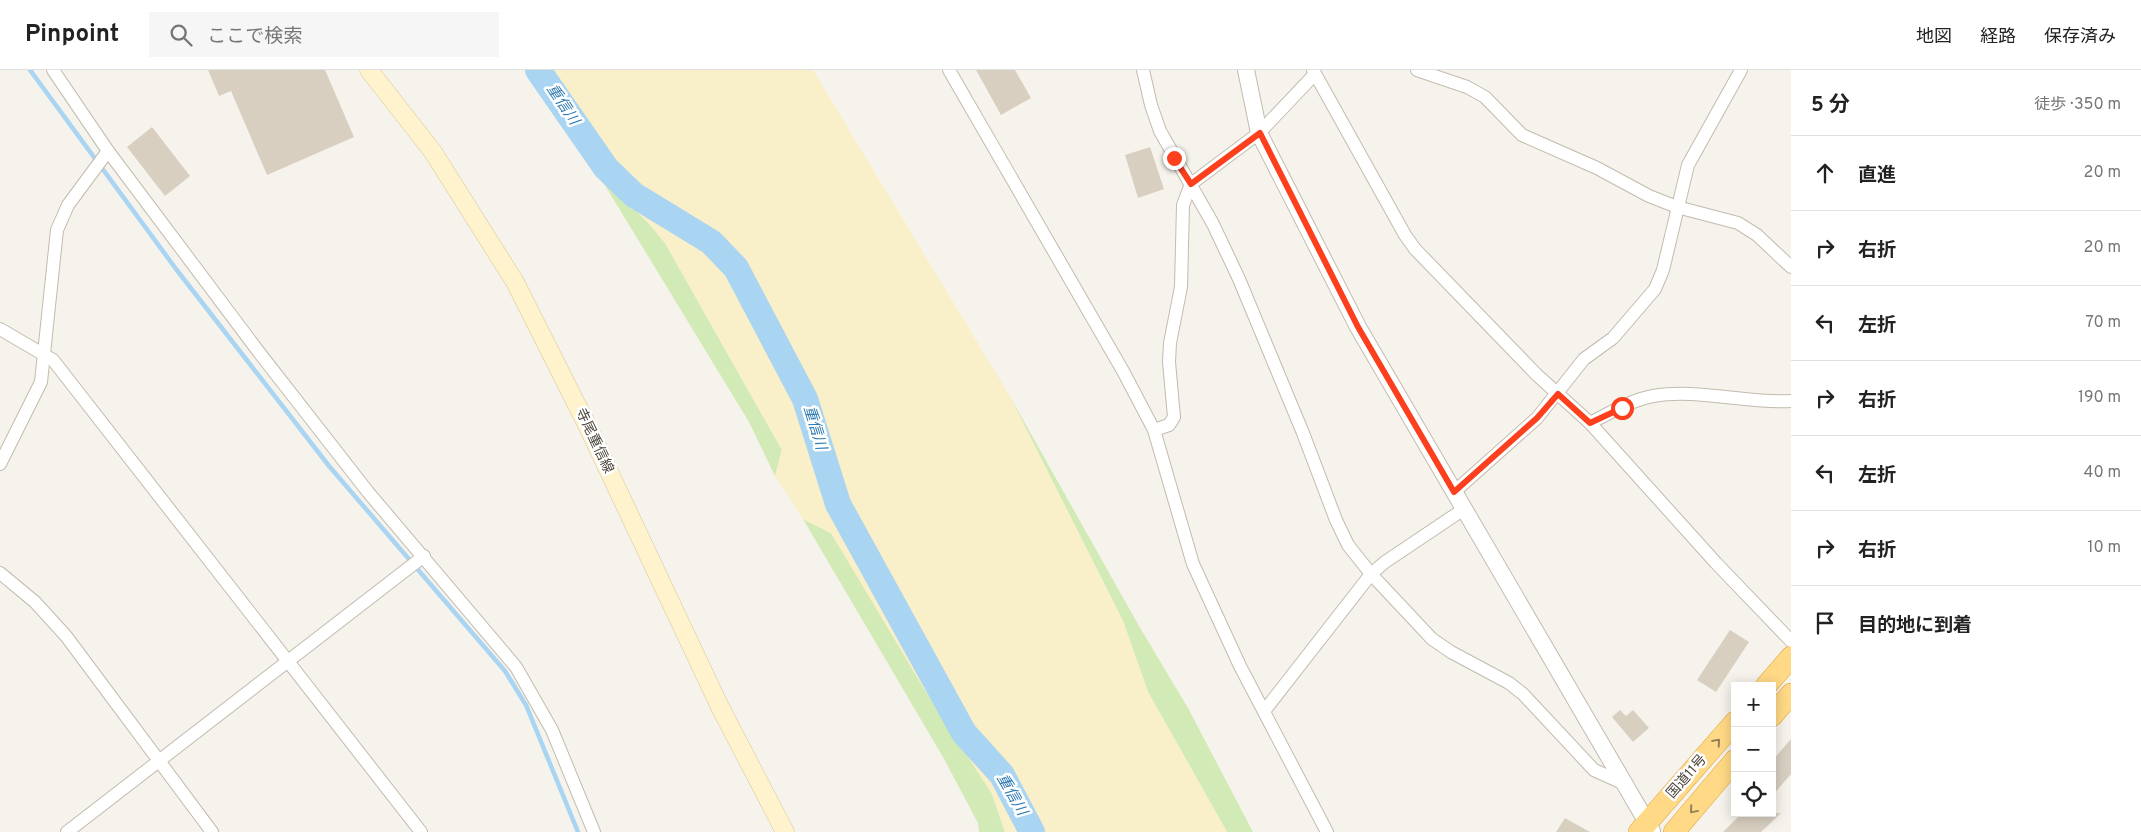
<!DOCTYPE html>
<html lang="ja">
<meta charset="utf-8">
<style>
:root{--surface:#fff;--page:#f6f6f6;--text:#222;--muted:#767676;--line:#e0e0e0}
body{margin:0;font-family:Overpass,"Noto Sans JP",sans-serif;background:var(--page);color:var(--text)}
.controls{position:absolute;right:15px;bottom:15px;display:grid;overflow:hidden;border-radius:0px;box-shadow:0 2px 12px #0003}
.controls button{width:45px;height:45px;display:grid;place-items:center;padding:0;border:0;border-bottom:1px solid var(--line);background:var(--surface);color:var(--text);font:25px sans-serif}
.stop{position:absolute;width:15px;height:15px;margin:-11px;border:4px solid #fc3f1d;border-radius:50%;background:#fff}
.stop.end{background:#fc3f1d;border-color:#fff;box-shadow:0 1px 5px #0008}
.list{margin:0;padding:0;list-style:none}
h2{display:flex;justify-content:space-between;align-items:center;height:65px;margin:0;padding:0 20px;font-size:21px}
h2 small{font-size:16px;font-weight:400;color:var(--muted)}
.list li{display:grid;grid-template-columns:32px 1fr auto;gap:15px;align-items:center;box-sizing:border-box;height:75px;padding:0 20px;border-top:1px solid var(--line)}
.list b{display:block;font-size:19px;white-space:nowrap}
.list em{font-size:16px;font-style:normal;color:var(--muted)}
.icon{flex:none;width:28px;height:28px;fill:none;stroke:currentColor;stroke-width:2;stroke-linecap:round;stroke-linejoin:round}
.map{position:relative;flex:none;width:1791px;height:762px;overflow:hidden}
header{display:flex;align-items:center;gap:30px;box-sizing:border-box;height:70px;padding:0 25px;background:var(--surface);border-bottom:1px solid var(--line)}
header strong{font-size:24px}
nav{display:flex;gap:28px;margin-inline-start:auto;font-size:18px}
.search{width:350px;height:45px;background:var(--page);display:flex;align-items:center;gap:12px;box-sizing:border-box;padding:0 18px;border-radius:0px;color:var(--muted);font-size:19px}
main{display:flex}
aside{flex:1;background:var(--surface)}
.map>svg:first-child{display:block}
.green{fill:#d2eab5}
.sand{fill:#f9efc9}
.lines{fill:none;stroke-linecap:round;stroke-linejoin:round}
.stream{stroke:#a9d4f2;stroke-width:4.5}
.river{stroke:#a9d4f2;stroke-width:26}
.building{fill:#d8cfc1}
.minor-casing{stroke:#c2bbae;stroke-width:14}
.tertiary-casing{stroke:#c2bbae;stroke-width:18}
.secondary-casing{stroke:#d6c79b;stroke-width:19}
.trunk-casing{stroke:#e0a43c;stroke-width:22}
.minor{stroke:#fff;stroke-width:12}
.tertiary{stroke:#fff;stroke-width:16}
.secondary{stroke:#fff3cd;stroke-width:18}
.trunk{stroke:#ffd985;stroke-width:21}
.oneway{stroke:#938057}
.route{stroke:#fc3f1d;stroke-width:6}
.labels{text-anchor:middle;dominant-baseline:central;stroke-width:5;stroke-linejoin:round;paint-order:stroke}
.street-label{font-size:14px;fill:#4b4439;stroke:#fff}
.water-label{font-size:15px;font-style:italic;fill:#2e7ab2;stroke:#fff}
</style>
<header>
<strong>Pinpoint</strong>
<div class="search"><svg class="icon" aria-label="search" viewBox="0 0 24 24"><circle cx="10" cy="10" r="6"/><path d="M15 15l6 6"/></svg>ここで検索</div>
<nav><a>地図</a><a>経路</a><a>保存済み</a></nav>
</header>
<main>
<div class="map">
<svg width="1791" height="762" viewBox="0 0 1791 762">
<rect width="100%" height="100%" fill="#f6f3ec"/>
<g class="green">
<path d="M595 99 651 156 665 173 782 380 775 406 749 352Z"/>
<path d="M1008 323 1139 556 1188 638 1253 762H1227L1148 622 1123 551Z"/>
<path d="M803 449 831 463 992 724 1005 762H979L978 753 943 687Z"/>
</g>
<path class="sand" d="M533 0H813L1008 323 1123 551 1148 622 1227 762H1005L992 724 927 624 831 463 803 449 775 406 782 380 665 173 651 156 595 99Z"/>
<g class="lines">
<path class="stream" d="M30 0 176 199 329 396 505 601 526 635 578 762"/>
<path class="river" d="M538 0 606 98 634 125 711 172 736 198 805 329 838 434 964 663 1002 705 1032 762"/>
</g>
<g class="building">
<path d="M208 0H325L354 67 267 105 231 21 219 26Z"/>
<path d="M976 0H1015L1031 28 1001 45Z"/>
<path d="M152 57 190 106 165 126 127 77Z"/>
<path d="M1150 77 1164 119 1138 128 1125 85Z"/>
<path d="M1730 560 1749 572 1716 622 1697 610Z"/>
<path d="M1620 640 1626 646 1633 640 1649 658 1633 672 1612 647Z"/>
<path d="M1791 669V704L1772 726V691Z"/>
<path d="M1742 743H1781L1761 762H1723Z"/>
<path d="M1565 748 1590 762H1556Z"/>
</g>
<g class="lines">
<g class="minor-casing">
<g id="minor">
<path d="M53 0 108 81 258 281 368 422 516 597 552 660 594 762"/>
<path d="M949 0 1123 301 1154 360 1193 494 1240 596 1327 762"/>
<path d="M1143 0 1151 35 1160 61 1213 154 1239 209 1303 363 1336 450 1348 475 1371 504 1432 569 1451 582 1509 613 1523 624 1594 700 1625 714"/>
<path d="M1313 0 1405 165 1415 179 1537 305 1590 353 1716 493 1791 571"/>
<path d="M1417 0 1467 17 1485 27 1522 65 1597 98 1649 126 1677 137 1738 153 1757 165 1791 197"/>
<path d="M0 259 53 290 421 762"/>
<path d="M1590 353C1610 343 1631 330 1653 326 1698 318 1746 334 1791 331"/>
<path d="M1154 360 1169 355 1174 347 1169 292 1170 273 1181 217 1183 135 1191 114 1259 63 1315 4"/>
<path d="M0 394 41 312 57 160 68 135 108 81"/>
<path d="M1454 422 1537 348 1584 289 1613 268 1655 219 1663 200 1688 95 1741 0"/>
<path d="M0 503 35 532 66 566 212 762"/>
<path d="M1265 640 1371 504 1385 492 1464 439"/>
<path d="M67 762 424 486"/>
</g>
</g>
<g class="tertiary-casing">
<path id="tertiary" d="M1246 0 1259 63 1358 257 1652 761"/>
</g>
<g class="secondary-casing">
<path id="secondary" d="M369 0 433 82 515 212 588 357 720 637 785 762"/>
</g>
<g class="trunk-casing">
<g id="trunk">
<path d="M1766 616 1791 587"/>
<path d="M1772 646 1791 624"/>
<path d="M1639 762 1735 652"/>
<path d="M1674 762 1735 690"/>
</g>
</g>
<use href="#minor" class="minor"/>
<use href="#tertiary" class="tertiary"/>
<use href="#secondary" class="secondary"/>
<use href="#trunk" class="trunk"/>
</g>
<defs><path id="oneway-chevron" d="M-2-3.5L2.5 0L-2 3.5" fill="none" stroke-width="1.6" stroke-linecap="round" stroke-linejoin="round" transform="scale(1.25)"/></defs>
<g class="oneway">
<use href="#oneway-chevron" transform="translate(1717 672) rotate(-49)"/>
<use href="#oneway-chevron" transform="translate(1693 740) rotate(130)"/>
</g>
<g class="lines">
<path class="route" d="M1174 88 1191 114 1260 63 1358 257 1454 422 1537 348 1558 324 1590 353 1622 338"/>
</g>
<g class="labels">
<g class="street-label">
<text transform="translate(594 371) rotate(65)">寺尾重信線</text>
<text transform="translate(1687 707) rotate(-49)">国道11号</text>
</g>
<g class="water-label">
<text transform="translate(562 35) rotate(56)">重信川</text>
<text transform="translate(814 358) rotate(73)">重信川</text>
<text transform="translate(1011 725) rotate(60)">重信川</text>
</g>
</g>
</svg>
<div class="controls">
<button>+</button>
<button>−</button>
<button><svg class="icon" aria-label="locate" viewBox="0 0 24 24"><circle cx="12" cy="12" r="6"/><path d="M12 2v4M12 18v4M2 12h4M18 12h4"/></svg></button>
</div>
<div class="stop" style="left:1622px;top:338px"></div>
<div class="stop end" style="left:1174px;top:88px"></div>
</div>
<aside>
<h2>5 分<small>徒歩 · 350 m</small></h2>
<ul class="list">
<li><svg class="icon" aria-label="ahead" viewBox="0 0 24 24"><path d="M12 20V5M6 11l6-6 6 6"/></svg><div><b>直進</b></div><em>20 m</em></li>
<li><svg class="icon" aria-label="right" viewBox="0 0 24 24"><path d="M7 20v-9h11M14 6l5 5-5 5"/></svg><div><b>右折</b></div><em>20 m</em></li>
<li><svg class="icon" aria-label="left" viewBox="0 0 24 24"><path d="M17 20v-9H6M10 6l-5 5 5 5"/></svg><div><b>左折</b></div><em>70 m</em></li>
<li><svg class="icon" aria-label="right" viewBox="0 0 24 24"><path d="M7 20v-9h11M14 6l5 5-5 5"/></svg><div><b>右折</b></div><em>190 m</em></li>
<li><svg class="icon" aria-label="left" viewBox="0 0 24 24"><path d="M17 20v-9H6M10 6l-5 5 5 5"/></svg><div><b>左折</b></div><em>40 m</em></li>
<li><svg class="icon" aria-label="right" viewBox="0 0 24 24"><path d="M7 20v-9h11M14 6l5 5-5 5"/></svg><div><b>右折</b></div><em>10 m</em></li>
<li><svg class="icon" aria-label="arrive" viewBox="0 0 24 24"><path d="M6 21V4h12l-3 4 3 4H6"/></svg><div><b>目的地に到着</b></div></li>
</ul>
</aside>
</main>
